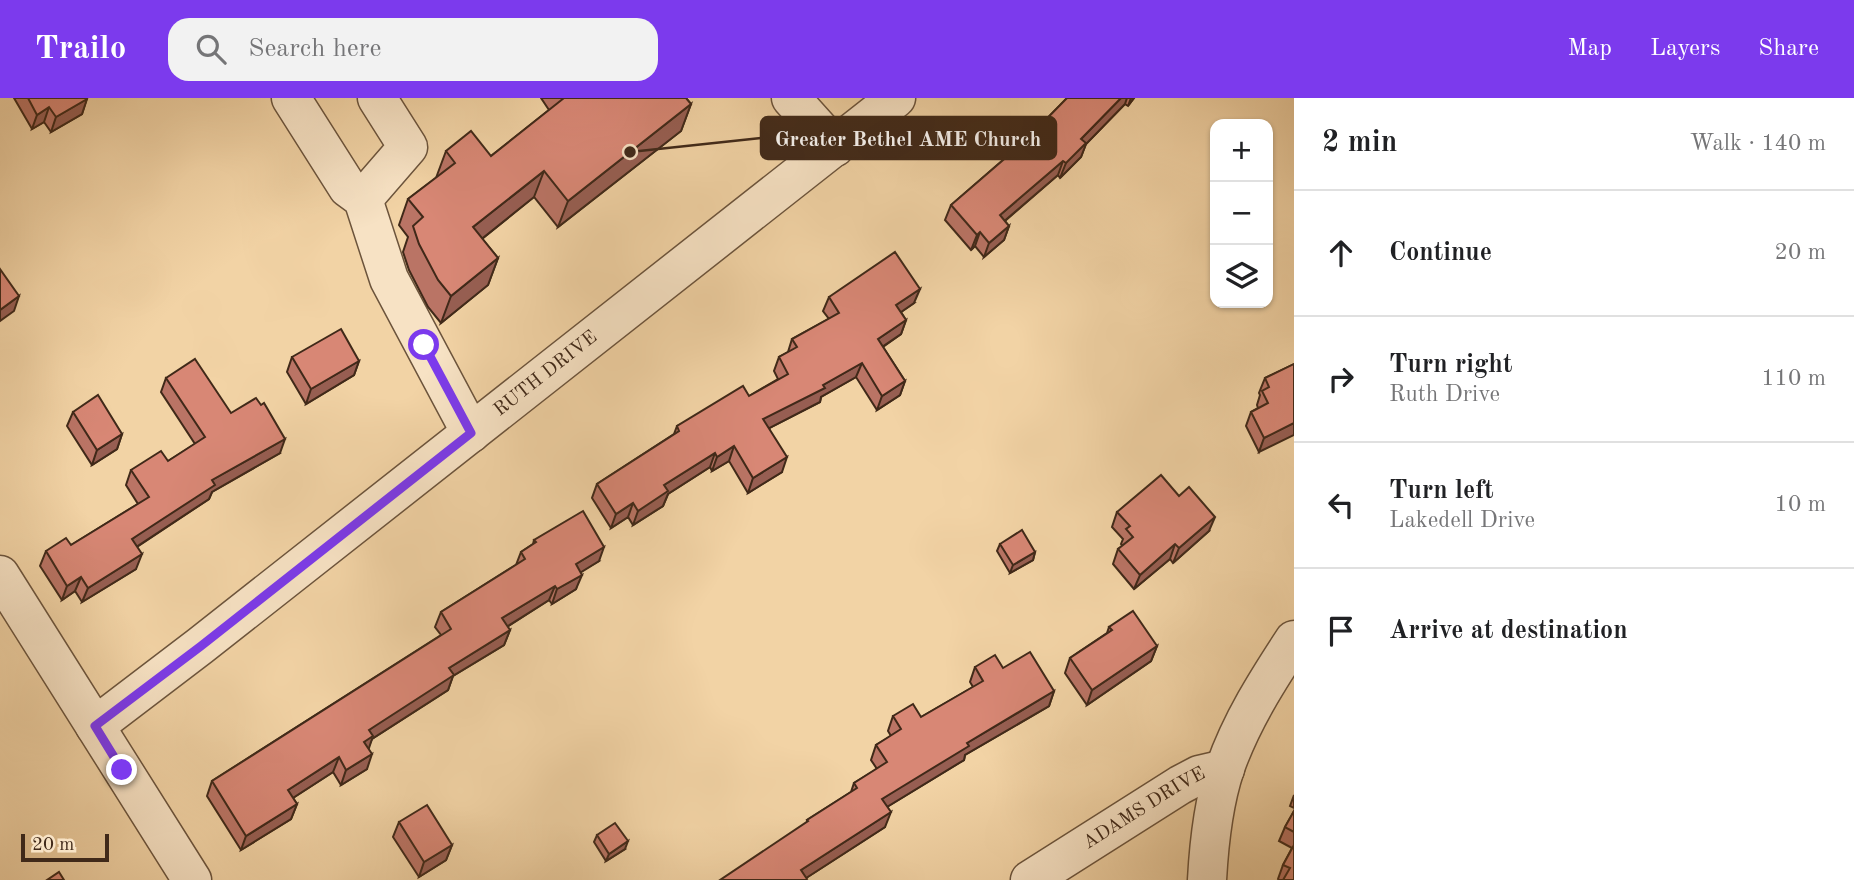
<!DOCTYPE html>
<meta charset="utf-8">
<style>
:root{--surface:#fff;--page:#f2f2f2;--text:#202124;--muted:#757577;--line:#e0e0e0;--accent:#7c3aed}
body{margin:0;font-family:"Old Standard TT",serif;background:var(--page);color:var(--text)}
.controls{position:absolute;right:21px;top:21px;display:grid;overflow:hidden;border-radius:14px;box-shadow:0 2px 5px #0004}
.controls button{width:63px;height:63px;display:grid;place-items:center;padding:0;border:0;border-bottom:2px solid var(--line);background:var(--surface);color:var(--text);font:35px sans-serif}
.scale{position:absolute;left:21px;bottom:18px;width:88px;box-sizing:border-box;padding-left:7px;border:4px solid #402919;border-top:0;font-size:19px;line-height:24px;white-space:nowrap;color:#402919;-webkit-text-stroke:5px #f7e2c4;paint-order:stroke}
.stop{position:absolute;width:21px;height:21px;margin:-16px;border:5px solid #7c3aed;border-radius:50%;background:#fff}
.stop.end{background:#7c3aed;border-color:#fff;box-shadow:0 2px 7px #0008}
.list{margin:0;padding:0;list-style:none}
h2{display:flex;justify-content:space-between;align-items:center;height:91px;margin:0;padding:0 28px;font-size:30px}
h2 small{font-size:23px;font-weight:400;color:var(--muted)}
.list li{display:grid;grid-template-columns:46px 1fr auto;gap:21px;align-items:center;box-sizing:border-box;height:126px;padding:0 28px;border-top:2px solid var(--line)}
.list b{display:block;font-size:26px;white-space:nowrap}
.list p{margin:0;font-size:23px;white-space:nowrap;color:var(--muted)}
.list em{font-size:23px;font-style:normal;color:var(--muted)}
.icon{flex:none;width:38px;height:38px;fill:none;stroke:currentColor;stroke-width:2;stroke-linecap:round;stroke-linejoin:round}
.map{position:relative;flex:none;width:1294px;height:782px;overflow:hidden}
header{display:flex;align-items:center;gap:42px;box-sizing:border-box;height:98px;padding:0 35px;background:var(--accent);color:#fff}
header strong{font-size:33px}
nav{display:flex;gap:38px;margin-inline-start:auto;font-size:24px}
.search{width:490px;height:63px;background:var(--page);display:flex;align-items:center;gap:18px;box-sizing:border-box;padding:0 24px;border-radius:21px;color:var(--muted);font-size:26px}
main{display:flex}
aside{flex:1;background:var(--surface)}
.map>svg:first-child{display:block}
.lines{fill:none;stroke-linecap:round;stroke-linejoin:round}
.minor-casing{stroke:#6c543c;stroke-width:41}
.minor{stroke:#f7e2c4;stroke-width:38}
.wall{fill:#ba7465;stroke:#402919;stroke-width:2}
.shaded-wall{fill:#975e52;stroke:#402919;stroke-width:2}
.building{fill:#d88775;stroke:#402919;stroke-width:2}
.route{stroke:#7c3aed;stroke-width:9}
.labels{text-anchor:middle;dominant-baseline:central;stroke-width:5;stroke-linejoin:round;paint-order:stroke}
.street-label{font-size:19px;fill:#402919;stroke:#f7e2c4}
.leader{fill:none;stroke:#402919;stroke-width:2.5}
.callout-dot{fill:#402919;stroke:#f7e2c4;stroke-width:2.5}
.callout{fill:#402919;stroke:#402919;stroke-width:2.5}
.callout-label{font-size:21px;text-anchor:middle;font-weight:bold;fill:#fff}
</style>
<header>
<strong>Trailo</strong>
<div class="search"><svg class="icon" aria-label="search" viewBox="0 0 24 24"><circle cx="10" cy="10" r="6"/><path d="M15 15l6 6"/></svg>Search here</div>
<nav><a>Map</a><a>Layers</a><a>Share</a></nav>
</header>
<main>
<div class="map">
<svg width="1294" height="782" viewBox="0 0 1294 782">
<rect width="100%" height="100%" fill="#f2d3a5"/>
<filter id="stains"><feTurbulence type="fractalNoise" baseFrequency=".00286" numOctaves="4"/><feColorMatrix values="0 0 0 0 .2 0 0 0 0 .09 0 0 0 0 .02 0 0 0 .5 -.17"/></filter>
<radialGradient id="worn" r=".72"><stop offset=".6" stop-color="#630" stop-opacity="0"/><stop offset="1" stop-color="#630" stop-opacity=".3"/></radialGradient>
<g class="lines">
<g class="minor-casing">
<g id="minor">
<path d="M291 0 348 90 363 101 389 181 471 335"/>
<path d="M791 0 835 49"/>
<path d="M363 101 408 49 377 0"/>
<path d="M0 477 192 782"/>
<path id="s1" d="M95 628 200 548 896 0"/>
<path id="s2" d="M1030 782 1180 687 1199 677 1225 671"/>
<path d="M1207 782C1209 745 1213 706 1225 670 1241 624 1267 583 1294 542"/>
</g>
</g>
<use href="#minor" class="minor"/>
</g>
<g class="wall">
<path d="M14 0H87L82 16 51 34 44 24 32 31Z"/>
<path d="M541 0H686L691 6 681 33 558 129 534 99 482 141 498 160 488 187 441 225 428 209 409 172 403 154 408 139 399 127 408 101 436 80 446 53 491 58 549 12Z"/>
<path d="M1067 0H1134L1128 8 1125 6 1086 46 1081 59 1060 80 1058 77 1005 123 1009 128 1004 142 984 159 975 148 971 152 945 122 951 107 1025 43Z"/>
<path d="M829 199 914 205 901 214 906 222 901 236 883 249 905 283 900 297 877 312 856 279 821 299 820 304 769 330 782 374 748 395 729 363 712 373 710 369 668 396 663 408 633 427 628 419 611 430 592 400 597 386 674 336 677 328 749 298 778 281 774 273 779 259 788 254 792 241 829 221 823 213Z"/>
<path d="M292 259 359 263 354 277 306 306 287 274Z"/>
<path d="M1294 266 1259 354 1246 328 1251 314 1258 310 1257 307 1260 297 1259 295 1265 280Z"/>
<path d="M166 280 231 315 280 355 212 394 209 401 137 449 136 471 82 504 75 493 62 502 40 468 46 453 71 447 138 406 126 387 131 372 168 363 195 346 161 294Z"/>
<path d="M73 314 122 336 117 351 92 367 67 328Z"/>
<path d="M1117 414 1209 433 1173 465 1170 461 1134 491 1113 466 1118 451 1123 448 1121 446 1123 441 1112 429Z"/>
<path d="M534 442 599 463 580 474 576 491 552 506 549 502 507 529 510 532 504 547 453 578 448 592 372 641 368 650 367 671 341 687 333 674 293 700 297 706 291 721 241 752 207 698 212 683 441 537 435 529 441 514 516 467 521 454 533 446Z"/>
<path d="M1000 446 1035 454 1033 462 1010 475 997 453Z"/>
<path d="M1109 529 1157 548 1151 563 1087 607 1065 575 1070 560 1107 535Z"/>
<path d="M975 569 1003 570 1054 593 1049 608 965 657 964 662 887 709 885 729 806 780 807 722 851 694 854 685 877 671 871 662 876 647 891 638 888 633 893 618 921 619 973 589 970 584Z"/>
<path d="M1294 697V710L1290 708Z"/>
<path d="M1294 713V782H1279L1278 781 1283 767 1292 750 1279 743 1285 729Z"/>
<path d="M399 724 452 747 446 762 419 779 393 739Z"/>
<path d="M597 737 625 751 606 763 594 744Z"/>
</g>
<g class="shaded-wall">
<path d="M1121 0H1127L1125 6 1086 46 1081 59 1060 80 1066 65 1081 41Z"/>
<path d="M1131 0H1134L1128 8Z"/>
<path d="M87 1 82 16 51 34 56 19Z"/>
<path d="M691 6 681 33 558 129 568 103Z"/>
<path d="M49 9 44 24 32 31 37 17Z"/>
<path d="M1063 63 1058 77 995 131 1000 117Z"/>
<path d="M544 73 534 99 464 155 473 129Z"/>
<path d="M1009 128 1004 142 984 159 989 145Z"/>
<path d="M980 134 975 148 971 152 977 137Z"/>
<path d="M498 160 488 187 441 225 451 198Z"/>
<path d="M920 191 914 205 891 221 896 207Z"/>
<path d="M19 198 14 213 0 223V212Z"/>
<path d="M906 222 901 236 873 255 878 241Z"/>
<path d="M359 263 354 277 306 306 311 291Z"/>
<path d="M862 265 856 279 821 299 820 304 758 336 763 321Z"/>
<path d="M905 283 900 297 877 312 882 298Z"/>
<path d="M1294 325V337L1259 354 1264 340Z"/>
<path d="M122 336 117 351 92 367 97 352Z"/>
<path d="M285 341 280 355 212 394 209 401 127 455 132 441 212 382Z"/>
<path d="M734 348 729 363 712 373 717 359Z"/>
<path d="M715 355 710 369 668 396 663 408 633 427 638 413 664 387Z"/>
<path d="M787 359 782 374 748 395 753 380Z"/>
<path d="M633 405 628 419 611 430 616 416Z"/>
<path d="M1215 419 1209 433 1173 465 1179 450Z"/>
<path d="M1175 446 1170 461 1134 491 1140 477Z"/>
<path d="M604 449 599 463 570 481 576 466Z"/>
<path d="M1035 454 1033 462 1010 475 1013 467Z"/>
<path d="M142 456 136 471 82 504 88 490Z"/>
<path d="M582 477 576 491 552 506 557 491Z"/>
<path d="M81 479 75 493 62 502 67 488Z"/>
<path d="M555 488 549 502 497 535 502 520Z"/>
<path d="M510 532 504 547 453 578 448 592 372 641 368 653 359 658 369 632 449 570Z"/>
<path d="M1157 548 1151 563 1087 607 1092 592Z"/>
<path d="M1054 593 1049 608 965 657 964 662 877 715 882 701 967 645Z"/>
<path d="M372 656 367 671 341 687 346 672Z"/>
<path d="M339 659 333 674 282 707 288 692Z"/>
<path d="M297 706 291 721 241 752 246 738Z"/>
<path d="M891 714 885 729 803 782 801 772Z"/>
<path d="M628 743 625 751 606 763 609 756Z"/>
<path d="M452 747 446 762 419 779 424 764Z"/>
</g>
<g class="building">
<path d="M28 0H87V1L56 19 49 9 37 17Z"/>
<path d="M564 0H686L691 6 568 103 544 73 473 129 498 160 451 198 438 182 419 146 413 128 423 119 408 101 455 65 446 53 471 33 491 58Z"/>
<path d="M1067 0H1121L1081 41 1086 45 1066 65 1063 63 1000 117 1009 128 989 145 980 134 977 137 951 107 1025 43Z"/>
<path d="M895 154 920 191 896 207 906 222 878 241 905 283 882 298 862 265 823 287 825 290 763 321 787 359 753 380 734 348 717 359 715 355 664 387 668 393 638 413 633 405 616 416 597 386 679 333 677 328 743 288 749 298 788 276 779 259 797 249 792 241 839 215 829 199Z"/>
<path d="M0 171 19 198 0 212Z"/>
<path d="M341 231 359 263 311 291 292 259Z"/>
<path d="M195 261 231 315 256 300 261 307 264 305 285 341 212 382 215 387 132 441 142 456 88 490 81 479 67 488 46 453 66 440 71 447 149 399 131 372 161 353 168 363 205 339 166 280Z"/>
<path d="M1294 266V325L1264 340 1251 314 1268 305 1262 293 1269 289 1265 280Z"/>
<path d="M98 297 122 336 97 352 73 314Z"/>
<path d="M1161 377 1179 398 1189 389 1215 419 1179 450 1175 446 1140 477 1118 451 1133 439 1126 431 1130 428 1117 414Z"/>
<path d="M583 413 604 449 576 466 582 477 557 491 555 488 502 520 510 532 449 570 454 577 369 632 373 638 364 644 372 656 346 672 339 659 288 692 297 706 246 738 212 683 451 531 441 514 525 461 521 454 536 444 534 442Z"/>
<path d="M1022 432 1035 454 1013 467 1000 446Z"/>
<path d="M1133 513 1157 548 1092 592 1070 560 1112 532 1109 529Z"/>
<path d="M1030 554 1054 593 967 645 969 648 882 701 891 714 801 772 807 781 806 782H720L808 723 807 722 857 690 854 685 887 664 876 647 901 631 893 618 913 606 921 619 983 583 975 569 995 557 1003 570Z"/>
<path d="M427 707 452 747 424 764 399 724Z"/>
<path d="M1294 713V734L1285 729Z"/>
<path d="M615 725 628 743 609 756 597 737Z"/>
<path d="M1294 747V782H1283L1290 770 1283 767Z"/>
<path d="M59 774 64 782H47Z"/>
</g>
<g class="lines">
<path class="route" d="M122 672 95 628 201 548 471 335 424 247"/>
</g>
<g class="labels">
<g class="street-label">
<text stroke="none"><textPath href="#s1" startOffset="572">RUTH DRIVE</textPath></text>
<text stroke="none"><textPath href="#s2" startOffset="135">ADAMS DRIVE</textPath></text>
</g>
</g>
<path class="leader" d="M630 54L761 40"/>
<circle class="callout-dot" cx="630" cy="54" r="7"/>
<rect class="callout" x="761" y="19" width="295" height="42" rx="7"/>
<g class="callout-label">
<text x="908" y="48">Greater Bethel AME Church</text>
</g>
<rect width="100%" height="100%" filter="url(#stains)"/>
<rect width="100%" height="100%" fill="url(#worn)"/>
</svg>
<div class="controls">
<button>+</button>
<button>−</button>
<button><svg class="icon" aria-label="layers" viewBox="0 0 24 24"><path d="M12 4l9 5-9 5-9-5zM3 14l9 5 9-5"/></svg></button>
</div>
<div class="scale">20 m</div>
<div class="stop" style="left:424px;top:247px"></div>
<div class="stop end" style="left:122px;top:672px"></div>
</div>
<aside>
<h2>2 min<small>Walk · 140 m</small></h2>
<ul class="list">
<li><svg class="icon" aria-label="ahead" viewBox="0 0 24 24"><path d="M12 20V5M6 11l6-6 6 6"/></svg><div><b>Continue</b></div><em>20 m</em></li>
<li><svg class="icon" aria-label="right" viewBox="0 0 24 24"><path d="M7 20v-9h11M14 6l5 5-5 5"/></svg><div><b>Turn right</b><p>Ruth Drive</p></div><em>110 m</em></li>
<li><svg class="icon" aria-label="left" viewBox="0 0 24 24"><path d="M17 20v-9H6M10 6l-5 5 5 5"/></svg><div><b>Turn left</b><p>Lakedell Drive</p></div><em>10 m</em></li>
<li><svg class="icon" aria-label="arrive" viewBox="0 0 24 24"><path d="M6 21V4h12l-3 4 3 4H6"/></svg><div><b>Arrive at destination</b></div></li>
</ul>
</aside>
</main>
